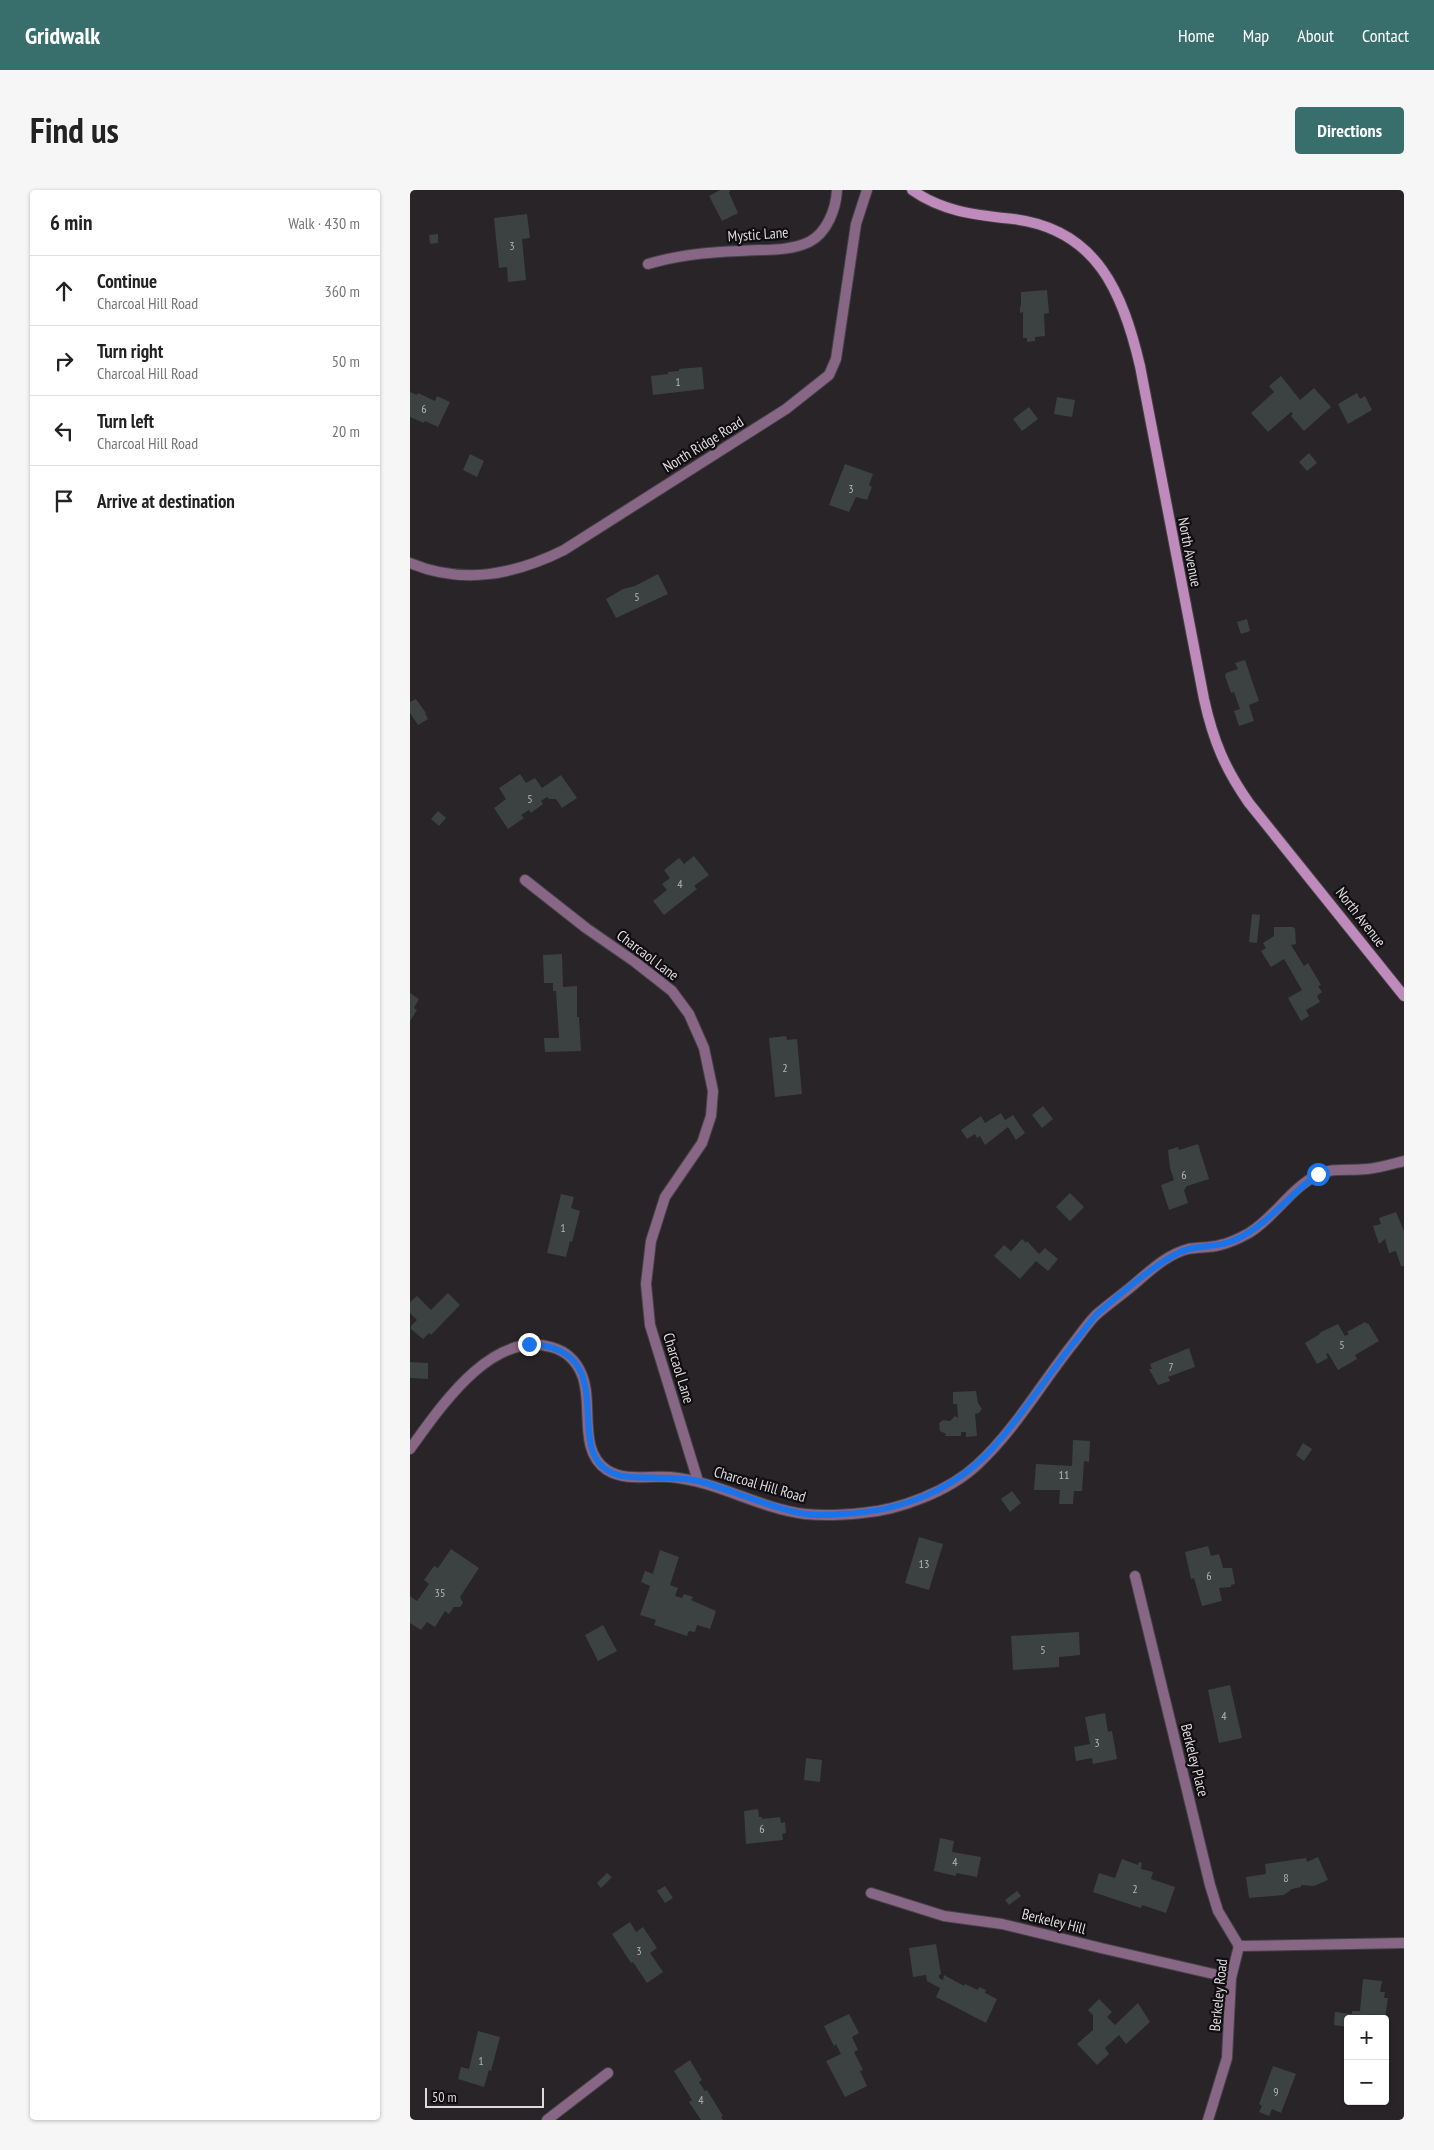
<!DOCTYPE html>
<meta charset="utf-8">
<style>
:root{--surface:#fff;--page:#f6f6f6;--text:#222;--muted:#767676;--line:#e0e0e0;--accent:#386f6c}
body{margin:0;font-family:"PT Sans Narrow",sans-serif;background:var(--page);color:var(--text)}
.controls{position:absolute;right:15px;bottom:15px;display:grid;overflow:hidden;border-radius:5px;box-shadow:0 1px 4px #0004}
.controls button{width:45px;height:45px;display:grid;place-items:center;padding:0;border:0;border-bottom:1px solid var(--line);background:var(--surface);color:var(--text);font:25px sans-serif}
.scale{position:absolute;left:15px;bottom:12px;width:119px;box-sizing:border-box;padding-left:5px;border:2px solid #dddadc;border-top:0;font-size:14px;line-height:18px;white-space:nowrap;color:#dddadc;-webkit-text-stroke:4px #100e10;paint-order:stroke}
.stop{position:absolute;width:15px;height:15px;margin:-11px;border:4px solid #1a73e8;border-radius:50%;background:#fff}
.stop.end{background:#1a73e8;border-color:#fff;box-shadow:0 1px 5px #0008}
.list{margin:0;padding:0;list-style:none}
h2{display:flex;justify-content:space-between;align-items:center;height:65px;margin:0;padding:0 20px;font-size:21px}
h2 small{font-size:16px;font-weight:400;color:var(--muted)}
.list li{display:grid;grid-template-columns:32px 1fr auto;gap:15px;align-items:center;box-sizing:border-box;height:70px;padding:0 20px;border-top:1px solid var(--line)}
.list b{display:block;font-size:19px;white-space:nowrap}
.list p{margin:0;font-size:16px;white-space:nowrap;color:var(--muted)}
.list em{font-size:16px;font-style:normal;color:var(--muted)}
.icon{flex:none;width:28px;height:28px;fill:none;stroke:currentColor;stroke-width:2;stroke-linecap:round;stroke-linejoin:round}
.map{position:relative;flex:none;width:994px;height:1930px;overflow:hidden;border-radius:5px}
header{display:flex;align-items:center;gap:30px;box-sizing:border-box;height:70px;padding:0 25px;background:var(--accent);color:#fff}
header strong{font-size:24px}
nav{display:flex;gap:28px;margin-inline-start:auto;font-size:18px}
.intro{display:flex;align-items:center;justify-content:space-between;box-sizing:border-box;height:120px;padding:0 30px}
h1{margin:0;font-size:35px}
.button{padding:12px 22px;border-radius:5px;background:var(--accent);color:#fff;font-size:18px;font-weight:700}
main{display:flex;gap:30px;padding:0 30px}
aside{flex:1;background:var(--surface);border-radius:5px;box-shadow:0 1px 4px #0004}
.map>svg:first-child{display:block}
.building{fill:#3b4241}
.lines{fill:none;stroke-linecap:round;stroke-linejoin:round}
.street-casing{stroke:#454145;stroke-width:12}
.secondary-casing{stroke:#454145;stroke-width:12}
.street{stroke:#876785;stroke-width:10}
.secondary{stroke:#bf8bbc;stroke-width:10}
.route{stroke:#1a73e8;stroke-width:6}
.labels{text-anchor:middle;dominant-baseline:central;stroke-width:4.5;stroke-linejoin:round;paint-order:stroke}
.number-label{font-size:12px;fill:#b4b4b5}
.street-label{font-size:15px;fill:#dddadc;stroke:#100e10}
</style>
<header>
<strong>Gridwalk</strong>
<nav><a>Home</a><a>Map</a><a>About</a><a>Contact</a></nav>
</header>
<div class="intro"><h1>Find us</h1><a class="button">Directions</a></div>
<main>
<aside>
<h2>6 min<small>Walk · 430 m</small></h2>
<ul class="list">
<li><svg class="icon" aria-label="ahead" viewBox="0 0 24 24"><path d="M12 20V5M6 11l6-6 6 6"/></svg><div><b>Continue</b><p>Charcoal Hill Road</p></div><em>360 m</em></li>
<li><svg class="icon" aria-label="right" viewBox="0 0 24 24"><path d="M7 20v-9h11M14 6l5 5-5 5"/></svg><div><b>Turn right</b><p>Charcoal Hill Road</p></div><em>50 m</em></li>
<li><svg class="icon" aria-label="left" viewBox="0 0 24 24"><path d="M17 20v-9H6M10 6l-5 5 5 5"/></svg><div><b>Turn left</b><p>Charcoal Hill Road</p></div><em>20 m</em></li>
<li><svg class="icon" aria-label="arrive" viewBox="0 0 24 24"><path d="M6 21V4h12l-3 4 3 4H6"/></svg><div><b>Arrive at destination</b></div></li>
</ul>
</aside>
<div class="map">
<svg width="994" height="1930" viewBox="0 0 994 1930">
<rect width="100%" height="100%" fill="#282428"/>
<g class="building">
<path d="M310 0H320L319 3 328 23 312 31 299 6Z"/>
<path d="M117 24 120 48 112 49 116 90 98 92 97 77 89 78 84 28Z"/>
<path d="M28 44V53L20 54 19 45Z"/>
<path d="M637 100 639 123 634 124 635 146 625 147V151L617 152V148H613V122L610 123V116H611V102Z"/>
<path d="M292 177 294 199 243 205 241 186 258 184V182L269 181V179Z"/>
<path d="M871 186 890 210 904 198 921 217 894 241 881 226 883 224 881 222 858 242 841 223 864 202 859 196Z"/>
<path d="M0 202 7 205 8 203 25 211 27 206 40 212 28 237 15 231 14 233 0 227Z"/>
<path d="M947 203 950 209 955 206 962 220 938 234 928 214Z"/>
<path d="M647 207 665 210 662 227 644 224Z"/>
<path d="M619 217 628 229 612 241 603 229Z"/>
<path d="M899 263 907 273 897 281 889 272Z"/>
<path d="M60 264 74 271 67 287 53 280Z"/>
<path d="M435 274 463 284 459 295 462 297 457 310 446 307 439 322 419 315Z"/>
<path d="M248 384 258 404 206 428 196 409 213 399 225 396Z"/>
<path d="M837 429 840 441 831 444 827 432Z"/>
<path d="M835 470 849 511 839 515 844 531 829 536 824 521 830 519 824 502 821 503 815 486 816 483 828 479 825 473Z"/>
<path d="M6 509 16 523H15L18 529 8 535 0 523V512Z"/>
<path d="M110 584 116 593 125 588 132 598 151 585 167 608 152 618 146 609H139L137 607 131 611 133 614 121 623 119 620 111 625 114 628 98 639 84 618 96 609 89 598Z"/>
<path d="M28 621 36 628 29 636 21 629Z"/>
<path d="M284 666 299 685 284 696 287 699 254 725 243 711 257 700 252 694 260 688 254 680 269 668 275 675V673Z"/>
<path d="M842 724 850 725 847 753 839 752Z"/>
<path d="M864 737H883L885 739 886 754 881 755 894 776 898 773 911 795 908 796 912 802 907 806 910 812 896 820 899 826 891 831 878 808 892 800 874 769 861 777 851 761 856 758 853 753 864 746Z"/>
<path d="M152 764 153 797 167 796V827H169L171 861 135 862 134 848H149L146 801H143V793H134L133 765Z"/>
<path d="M0 803 9 809 4 818 7 820 0 831Z"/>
<path d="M376 846 377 850 387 849 392 904 365 907 359 848Z"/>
<path d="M633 916 643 929 632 938 622 925Z"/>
<path d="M591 923 595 930 603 925 615 943 606 950 598 937 575 955 570 946 567 948 565 944 557 949 551 940 571 926 575 933Z"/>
<path d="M788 954 799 989 777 996 774 1000 778 1013 759 1020 751 995 764 990 760 978 758 960 768 957 769 960Z"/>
<path d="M660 1003 674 1017 660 1031 646 1017Z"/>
<path d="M151 1004 164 1007 161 1018 170 1021 162 1052 160 1051 156 1067 137 1063Z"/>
<path d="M986 1022 994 1041V1076H991L986 1061 979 1063 975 1049 969 1054 963 1036 971 1034 969 1028Z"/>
<path d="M612 1049 616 1053 617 1051 629 1064 635 1058 648 1069 638 1081 626 1071 610 1089 584 1066 594 1055 601 1061Z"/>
<path d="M38 1103 50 1115 21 1145 19 1143 13 1149 1 1139V1136L7 1130 0 1123V1112L7 1106 21 1120Z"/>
<path d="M955 1132 957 1134 958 1133 969 1151 945 1165 947 1169 928 1180 918 1163 916 1164 918 1168 907 1174 895 1153 910 1144 909 1143 928 1134 935 1146 939 1144 937 1142Z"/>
<path d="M779 1158 785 1177 758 1187 760 1191 748 1195 739 1179H742L740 1174Z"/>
<path d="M0 1172 18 1173V1189L0 1188Z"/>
<path d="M566 1201 568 1213 572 1219 569 1223 565 1224 567 1246 556 1247V1242H551V1246H535L536 1244 530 1241 529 1233 533 1230 540 1231 545 1226 548 1228 547 1214H543V1202Z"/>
<path d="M663 1250 680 1251 679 1272 674 1271 672 1301H664L663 1314H649L650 1300H624L626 1274 662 1276Z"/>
<path d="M893 1253 902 1259 894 1271 886 1265Z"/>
<path d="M602 1301 611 1313 600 1322 591 1309Z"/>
<path d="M509 1347 533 1354 519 1400 495 1393Z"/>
<path d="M798 1356 801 1366 809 1364 813 1378H822L825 1394 821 1395V1397L809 1398 812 1411 792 1416 784 1388 781 1389 775 1362Z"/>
<path d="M41 1359 69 1378 50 1407 53 1413 50 1417H44L39 1424 35 1421 25 1437 17 1432 11 1440 0 1433V1406L7 1411 19 1394 14 1390 24 1376 28 1378Z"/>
<path d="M250 1360 269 1367 260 1395 268 1398 265 1406 272 1408 274 1404 283 1407 281 1410 306 1421 300 1439 287 1435 285 1442 279 1441 277 1446 244 1435 246 1430 230 1425 240 1396 231 1392 235 1381 244 1384 243 1383Z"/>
<path d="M193 1435 207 1461 188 1471 175 1445Z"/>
<path d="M669 1442 670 1465 649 1467V1477L603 1480 601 1446Z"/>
<path d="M820 1495 832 1548 809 1553 798 1500Z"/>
<path d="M695 1523 698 1542 702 1541 707 1569 683 1574 682 1568 666 1571 664 1557 680 1554 675 1527Z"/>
<path d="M396 1568 412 1570 410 1592 394 1590Z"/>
<path d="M348 1619 349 1627H352V1629L370 1627 371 1633 375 1632 376 1643 372 1644 373 1650 336 1654 334 1621Z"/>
<path d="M530 1648 544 1651 542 1662 571 1667 567 1687 546 1683V1686L524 1681Z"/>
<path d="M908 1667 918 1690 904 1696 891 1695V1697L882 1699 874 1705 839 1708 836 1687 856 1684 855 1674 896 1668 897 1672Z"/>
<path d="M712 1669 728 1675 729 1672 732 1673 731 1679 743 1682 741 1689 765 1697 756 1723 732 1715 731 1718 683 1702 689 1683 705 1688Z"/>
<path d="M197 1683 202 1687 191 1698 187 1693Z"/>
<path d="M255 1696 263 1708 255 1713 247 1701Z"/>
<path d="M607 1701 611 1706 599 1715 595 1710Z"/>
<path d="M220 1732 226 1742 233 1737 247 1758 240 1763 253 1782 237 1793 223 1772 221 1773 202 1744Z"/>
<path d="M526 1754 531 1784 529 1785V1788L533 1790 534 1785 554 1796 555 1794 568 1800 569 1797 576 1800 575 1803 587 1809 576 1833 526 1807 530 1798 517 1791 516 1785 503 1787 499 1758Z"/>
<path d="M953 1789 972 1791 970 1802H975L974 1808H978L975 1828 938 1829V1837L924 1835 925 1822 942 1824V1821H950Z"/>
<path d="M689 1809 702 1822 697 1827 705 1835 728 1813 740 1832 716 1854 709 1845 695 1858 699 1864 687 1875 667 1854 683 1840V1825L678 1820Z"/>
<path d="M439 1824 449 1843 442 1847 448 1860 444 1862 453 1880 450 1881 457 1896 435 1907 416 1871 431 1864 426 1854 424 1856 414 1836Z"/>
<path d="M68 1841 90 1847 81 1881 79 1880 74 1897 48 1889 51 1877 59 1879Z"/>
<path d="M280 1870 292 1890 289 1892 295 1901 297 1900 313 1926 311 1927 313 1930H291L279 1912 282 1910 264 1881Z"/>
<path d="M863 1876 886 1884 871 1923 862 1919 859 1926 849 1922 852 1916 849 1914Z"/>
</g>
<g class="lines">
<g class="street-casing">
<g id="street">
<path d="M238 74C268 65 299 62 330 61 352 59 378 62 399 52 417 43 426 19 427 0"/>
<path d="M0 373C53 395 104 385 154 360L376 219 419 185 426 169 446 34 457 0"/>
<path d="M115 690 176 738 225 772 262 801 279 824 294 858 303 901 301 926 292 953 255 1007 241 1051 236 1094 240 1135 288 1291"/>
<path d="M0 1259C30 1218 81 1140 141 1157 156 1161 166 1170 172 1185 184 1215 167 1260 197 1280 216 1292 240 1285 260 1287 307 1291 348 1318 395 1324 413 1326 433 1325 452 1323 490 1320 539 1301 567 1275 605 1240 631 1194 662 1155 670 1145 677 1134 686 1125 695 1117 706 1109 716 1101 735 1086 754 1065 778 1059 789 1057 800 1058 810 1055 820 1053 830 1048 839 1043 864 1028 880 999 907 985 922 977 940 981 957 979 969 978 982 974 994 971"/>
<path d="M725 1386 800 1695 808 1721 829 1756"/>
<path d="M461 1703 534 1726 592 1734 695 1759 821 1788"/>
<path d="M829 1756 994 1753"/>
<path d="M137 1930 198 1883"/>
<path d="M798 1930 817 1868 821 1788 829 1756"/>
</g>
</g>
<g class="secondary-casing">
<path id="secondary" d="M502 0C533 22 567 25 603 29 687 39 713 103 730 176L794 509C803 550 815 579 839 613L994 806"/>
</g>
<use href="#street" class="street"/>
<use href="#secondary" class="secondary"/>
</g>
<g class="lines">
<path class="route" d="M119 1154C221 1159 142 1272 212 1286 237 1290 261 1285 288 1291 322 1300 355 1316 390 1323 403 1326 418 1325 431 1324 491 1322 549 1299 588 1252 615 1221 637 1187 662 1155 671 1145 679 1132 688 1123 708 1106 756 1064 779 1059 797 1055 812 1057 829 1048 859 1033 880 1004 908 984"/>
</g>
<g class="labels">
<g class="number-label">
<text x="102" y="55">3</text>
<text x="268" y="191">1</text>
<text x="14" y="218">6</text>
<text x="441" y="298">3</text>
<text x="227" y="406">5</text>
<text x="120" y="608">5</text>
<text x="270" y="693">4</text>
<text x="375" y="877">2</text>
<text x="774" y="984">6</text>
<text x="153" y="1037">1</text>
<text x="932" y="1154">5</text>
<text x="761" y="1176">7</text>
<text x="654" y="1284">11</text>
<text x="514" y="1373">13</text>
<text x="799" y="1385">6</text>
<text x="30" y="1402">35</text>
<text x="633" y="1459">5</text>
<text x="814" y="1525">4</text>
<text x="687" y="1552">3</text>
<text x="352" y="1638">6</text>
<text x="545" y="1671">4</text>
<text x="876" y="1687">8</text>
<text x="725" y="1698">2</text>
<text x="229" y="1760">3</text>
<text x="71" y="1870">1</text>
<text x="866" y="1901">9</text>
<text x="291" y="1909">4</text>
</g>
<g class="street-label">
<text transform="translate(348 44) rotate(-4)">Mystic Lane</text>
<text transform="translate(293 254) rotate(-32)">North Ridge Road</text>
<text transform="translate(780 362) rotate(79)">North Avenue</text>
<text transform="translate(951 727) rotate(52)">North Avenue</text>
<text transform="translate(238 765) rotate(37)">Charcaol Lane</text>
<text transform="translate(269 1178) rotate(73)">Charcaol Lane</text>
<text transform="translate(350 1294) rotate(16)">Charcoal Hill Road</text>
<text transform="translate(785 1570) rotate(76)">Berkeley Place</text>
<text transform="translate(644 1731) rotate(14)">Berkeley Hill</text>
<text transform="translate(808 1805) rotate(-84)">Berkeley Road</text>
</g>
</g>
</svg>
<div class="controls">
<button>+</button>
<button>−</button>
</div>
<div class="scale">50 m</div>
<div class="stop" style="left:908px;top:984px"></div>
<div class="stop end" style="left:119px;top:1154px"></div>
</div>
</main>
